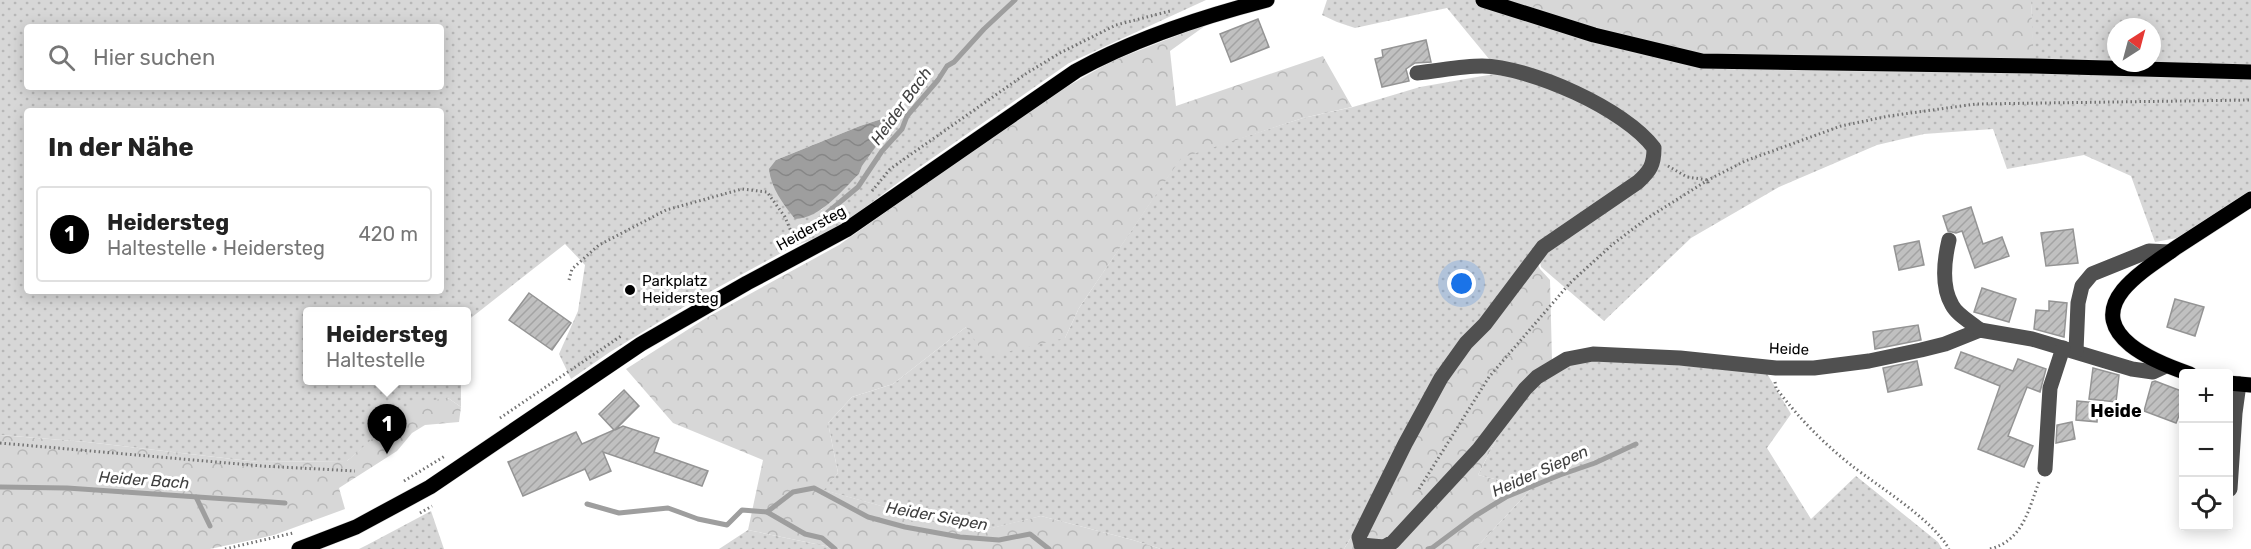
<!DOCTYPE html>
<html lang="de">
<meta charset="utf-8">
<style>
:root{--surface:#fff;--page:#f6f6f6;--text:#222;--muted:#767676;--line:#e0e0e0;--accent:#000}
body{margin:0;font-family:Rubik,sans-serif;background:var(--page);color:var(--text)}
.controls{position:absolute;right:18px;bottom:18px;display:grid;overflow:hidden;border-radius:6px;box-shadow:0 3px 15px #0003}
.controls button{width:54px;height:54px;display:grid;place-items:center;padding:0;border:0;border-bottom:2px solid var(--line);background:var(--surface);color:var(--text);font:30px sans-serif}
.compass{position:absolute;left:2107px;top:18px;width:54px;height:54px;border-radius:50%;background:var(--surface);box-shadow:0 3px 15px #0003;rotate:36deg}
.you{position:absolute;left:1462px;top:284px;width:21px;height:21px;margin:-15px;border:4px solid #fff;border-radius:50%;background:#1a73e8;box-shadow:0 0 0 9px #1a73e833}
.badge{display:grid;place-items:center;width:39px;height:39px;border-radius:50%;background:var(--accent);color:#fff;font-size:20px;font-weight:700}
.pin{position:absolute;translate:-50% -50px;filter:drop-shadow(0 2px 3px #0008)}
.pin::after{content:'';position:absolute;top:32px;width:21px;height:18px;background:inherit;clip-path:polygon(0 0,100% 0,50% 100%)}
.popup{position:absolute;left:303px;top:307px;width:168px;height:78px;box-sizing:border-box;display:grid;place-content:center;border-radius:6px;background:var(--surface);filter:drop-shadow(0 2px 4px #0005);font-size:20px;white-space:nowrap;color:var(--muted)}
.popup b{font-size:22px;color:var(--text)}
.popup::after{content:'';position:absolute;left:50%;top:100%;margin-left:-12px;border:12px solid transparent;border-top-color:var(--surface)}
.list{margin:0;padding:0;list-style:none}
h2{display:flex;justify-content:space-between;align-items:center;height:78px;margin:0;padding:0 24px;font-size:26px}
h2 small{font-size:20px;font-weight:400;color:var(--muted)}
.list li{display:grid;grid-template-columns:39px 1fr auto;gap:18px;align-items:center;box-sizing:border-box;height:96px;margin:0 12px 12px;padding:0 12px;border:2px solid var(--line);border-radius:6px}
.list b{display:block;font-size:22px;white-space:nowrap}
.list p{margin:0;font-size:20px;white-space:nowrap;color:var(--muted)}
.list em{font-size:20px;font-style:normal;color:var(--muted)}
.icon{flex:none;width:33px;height:33px;fill:none;stroke:currentColor;stroke-width:2;stroke-linecap:round;stroke-linejoin:round}
.map{position:relative;flex:none;width:2251px;height:549px;overflow:hidden}
.search{position:absolute;background:var(--surface);box-shadow:0 3px 15px #0003;left:24px;top:24px;width:420px;height:66px;display:flex;align-items:center;gap:15px;box-sizing:border-box;padding:0 21px;border-radius:6px;color:var(--muted);font-size:22px}
.panel{position:absolute;background:var(--surface);box-shadow:0 3px 15px #0003;left:24px;top:108px;width:420px;height:186px;border-radius:6px}
.map>svg:first-child{display:block}
.grass{fill:url(#grass-dots);fill-rule:evenodd}
.forest{fill:url(#forest-crowns)}
.water{fill:url(#water-waves)}
.lines{fill:none;stroke-linecap:round;stroke-linejoin:round}
.stream{stroke:#9e9e9e;stroke-width:5}
.building{fill:url(#building-hatch);stroke:#949494;stroke-width:1.5}
.major-casing{stroke:#dbdbdb;stroke-width:16}
.path{stroke:#727272;stroke-width:3;stroke-dasharray:1.5 3;stroke-linecap:butt}
.minor{stroke:#505050;stroke-width:15}
.major{stroke:#000;stroke-width:15}
.poi-dot{fill:#000;stroke:#fff;stroke-width:2}
.labels{text-anchor:middle;dominant-baseline:central;stroke-width:6;stroke-linejoin:round;paint-order:stroke}
.street-label{font-size:15px;fill:#000;stroke:#fff}
.poi-label{font-size:15px;fill:#000;stroke:#fff;text-anchor:start}
.water-label{font-size:16px;font-style:italic;fill:#3f3f3f;stroke:#fff}
.quarter-label{font-size:18px;font-weight:bold;fill:#000;stroke:#fff}
</style>
<div class="map">
<svg width="2251" height="549" viewBox="0 0 2251 549">
<defs>
<pattern id="grass-dots" width="8" height="8" patternUnits="userSpaceOnUse" patternTransform="scale(1.5)"><rect width="8" height="8" fill="#d7d7d7"/><path d="M2 2h.1M6 6h.1" fill="none" stroke="#b7b7b7" stroke-width="1.8" stroke-linecap="round"/></pattern>
<pattern id="forest-crowns" width="20" height="18" patternUnits="userSpaceOnUse" patternTransform="scale(1.5)"><rect width="20" height="18" fill="#d7d7d7"/><path d="M2 6a3 3 0 1 1 6 0M12 15a3 3 0 1 1 6 0" fill="none" stroke="#b7b7b7"/></pattern>
<pattern id="water-waves" width="16" height="10" patternUnits="userSpaceOnUse" patternTransform="scale(1.5)"><rect width="16" height="10" fill="#9e9e9e"/><path d="M0 5q4-4 8 0t8 0" fill="none" stroke="#868686"/></pattern>
<pattern id="building-hatch" width="6" height="6" patternUnits="userSpaceOnUse" patternTransform="scale(1.5)"><rect width="6" height="6" fill="#c0c0c0"/><path d="M-1 1l2-2M0 6l6-6M5 7l2-2" fill="none" stroke="#a3a3a3"/></pattern>
</defs>
<rect width="100%" height="100%" fill="#fff"/>
<g class="grass">
<path d="M0 0H1206L1069 63 911 173 831 233 794 246 695 300 610 352 571 379 559 354 578 311 585 265 565 244 467 321 466 312H308V380L461 381V407L448 398 360 450 347 461 258 462 87 442 0 435ZM27 27H441V87H27ZM27 111H441V291H27ZM897 114 862 166 859 174 821 210 776 160 860 126Z"/>
<path d="M1327 0H1478L1516 12 2251 79V190L2177 238 2155 242 2131 176 2084 155 2007 169 1993 129 1924 134 1877 145 1779 187 1691 238 1604 321 1541 267 1539 256 1543 243 1382 486 1344 549H1161L1133 540 1041 516 976 532 823 490 838 473 828 423 852 397 893 384 966 327 1065 338 1079 308 1181 157 1303 118 1353 107 1420 87 1494 74V65L1447 8 1355 28 1337 22 1322 15Z"/>
<path d="M2031 0H2251V69L2033 63ZM2116 27H2152V63H2116Z"/>
<path d="M1564 359 1765 370 1791 414 1767 448 1811 519 1856 476 1938 542 1942 549H1475L1532 488 1478 475 1501 430 1552 361Z"/>
<path d="M431 511 444 549H359L367 545Z"/>
<path d="M748 530 840 549H719Z"/>
</g>
<g class="forest">
<path d="M1483 0H2031L2034 66 1702 61Z"/>
<path d="M1209 23 1170 51 1176 106 1323 56 1352 107 1303 118 1181 158 1079 308 1065 338 986 357 966 327 893 384 852 397 828 423 838 473 824 490 975 532 1041 516 1133 540 1161 549H840L748 530 763 460 673 423 626 369 706 318 839 245 1047 98 1112 61Z"/>
<path d="M1536 260 1540 269 1550 280 1552 361 1501 430 1478 475 1532 488 1475 549H1344L1383 486 1438 374Z"/>
<path d="M448 398 461 407 459 422 425 425 412 433 397 451 339 488 345 509 274 535 210 549H0V435L87 442 258 462 347 461 413 403Z"/>
</g>
<path class="water" d="M897 114V117L862 166 859 174C841 191 821 218 795 219 783 204 771 188 769 169L776 160 860 126Z"/>
<g class="lines">
<g class="stream">
<path d="M809 228 858 187 882 151 902 129 907 116 938 80 947 66 954 62 984 29 1015 0"/>
<path d="M0 487 67 488 285 503"/>
<path d="M196 497 210 526"/>
<path d="M587 504 619 513 668 508 698 519 727 525 742 510 767 512 793 492 814 488 868 517 905 527 960 537 999 540 1030 534 1049 549"/>
<path d="M767 512 805 534 822 538 835 549"/>
<path d="M1428 549 1432 548 1475 516 1506 497 1560 475 1595 463 1636 444"/>
</g>
</g>
<g class="building">
<path d="M1258 19 1269 47 1231 62 1220 34Z"/>
<path d="M1426 40 1431 62 1415 63 1406 69 1409 81 1382 87 1375 59 1383 57 1382 50Z"/>
<path d="M1971 207 1983 244 2002 237 2009 256 1975 268 1962 231 1956 233 1948 231 1943 216Z"/>
<path d="M2073 229 2078 263 2046 266 2041 233Z"/>
<path d="M1919 241 1924 265 1899 270 1894 246Z"/>
<path d="M1982 288 2016 299 2009 322 1974 312Z"/>
<path d="M529 293 571 323 552 350 509 320Z"/>
<path d="M2175 299 2204 307 2195 336 2167 327Z"/>
<path d="M2049 301 2067 303 2064 337 2034 329 2036 310 2049 311Z"/>
<path d="M1918 325 1921 340 1875 349 1873 332Z"/>
<path d="M1961 352 2013 371 2018 359 2046 369 2040 392 2027 387 2008 436 2033 446 2024 467 1978 449 2000 386 1955 368Z"/>
<path d="M1917 361 1922 385 1888 392 1883 368Z"/>
<path d="M2093 368 2119 375 2116 402 2089 399Z"/>
<path d="M2155 381 2184 392V403L2176 423 2144 411 2152 382Z"/>
<path d="M624 390 639 406 615 430 623 426 659 438 654 452 708 471 702 486 603 452 611 471 590 480 585 469 523 496 508 462 576 432 582 444 614 430 599 414Z"/>
<path d="M2077 401 2098 403 2097 422 2076 420Z"/>
<path d="M2072 422 2075 439 2056 443 2057 425Z"/>
</g>
<g class="lines">
<g class="major-casing">
<g id="major">
<path d="M1483 0 1594 35 1702 61 2034 66 2251 72"/>
<path d="M2190 374C2158 363 2086 336 2123 290 2137 273 2159 260 2177 247 2202 231 2226 215 2251 199"/>
<path d="M2228 383 2251 385"/>
<path d="M299 549 356 527 430 487 641 344 747 283 846 230 1076 71C1136 38 1201 17 1267 0"/>
</g>
</g>
<g class="path">
<path d="M1668 166 1687 177 1708 180V184"/>
<path d="M872 191 890 169 1027 73 1060 53 1116 25 1170 11"/>
<path d="M569 280 572 269 599 245 666 210 742 189 767 192 785 217 795 241"/>
<path d="M681 301 709 284"/>
<path d="M1775 382 1776 388C1798 417 1822 442 1851 465 1879 487 1932 519 1949 549"/>
<path d="M500 418 621 336"/>
<path d="M0 443 262 466 355 471"/>
<path d="M404 481 445 456"/>
<path d="M1419 489 1489 377 1570 283 1613 244 1646 219 1708 180 1745 161 1841 126 1889 116 1976 104 2251 100"/>
<path d="M420 513 432 506"/>
<path d="M225 549 293 533"/>
<path d="M1990 549C2023 540 2028 511 2039 482"/>
</g>
<g class="minor">
<path d="M1417 73C1438 71 1461 66 1482 66 1531 67 1625 109 1654 148 1654 165 1650 171 1638 182L1543 247 1485 324 1466 343 1441 378 1405 444 1359 537 1361 545 1384 547 1393 542 1479 449 1525 389 1537 377 1567 359 1593 354 1680 358 1776 368H1814L1869 361 1921 350 1945 344 1980 330 2032 339 2132 369 2153 372 2166 366"/>
<path d="M1949 240C1944 261 1941 286 1952 305 1957 315 1972 323 1980 330"/>
<path d="M2076 351 2078 303 2082 286 2092 274 2149 251 2170 252"/>
<path d="M2045 469 2050 388 2063 348"/>
<path d="M2230 489 2235 413 2239 384"/>
</g>
<use href="#major" class="major"/>
</g>
<circle class="poi-dot" cx="630" cy="290" r="6"/>
<g class="labels">
<g class="street-label">
<text transform="translate(811 228) rotate(-29)">Heidersteg</text>
<text transform="translate(1789 349) rotate(2)">Heide</text>
</g>
<g class="poi-label">
<text x="642" y="281">Parkplatz<tspan x="642" dy="17">Heidersteg</tspan></text>
</g>
<g class="water-label">
<text transform="translate(901 106) rotate(-54)">Heider Bach</text>
<text transform="translate(1540 471) rotate(-24)">Heider Siepen</text>
<text transform="translate(144 480) rotate(4)">Heider Bach</text>
<text transform="translate(937 516) rotate(10)">Heider Siepen</text>
</g>
<g class="quarter-label">
<text x="2116" y="411">Heide</text>
</g>
</g>
</svg>
<div class="controls">
<button>+</button>
<button>−</button>
<button><svg class="icon" aria-label="locate" viewBox="0 0 24 24"><circle cx="12" cy="12" r="6"/><path d="M12 2v4M12 18v4M2 12h4M18 12h4"/></svg></button>
</div>
<svg class="compass" viewBox="-18 -18 36 36"><path d="M0-13l5 13h-10z" fill="#e53935"/><path d="M0 13l5-13h-10z" fill="#767676"/></svg>
<div class="you"></div>
<div class="pin badge" style="left:387px;top:454px">1</div>
<div class="popup"><b>Heidersteg</b>Haltestelle</div>
<div class="search"><svg class="icon" aria-label="search" viewBox="0 0 24 24"><circle cx="10" cy="10" r="6"/><path d="M15 15l6 6"/></svg>Hier suchen</div>
<section class="panel">
<h2>In der Nähe<small></small></h2>
<ul class="list">
<li><span class="badge">1</span><div><b>Heidersteg</b><p>Haltestelle · Heidersteg</p></div><em>420 m</em></li>
</ul>
</section>
</div>
